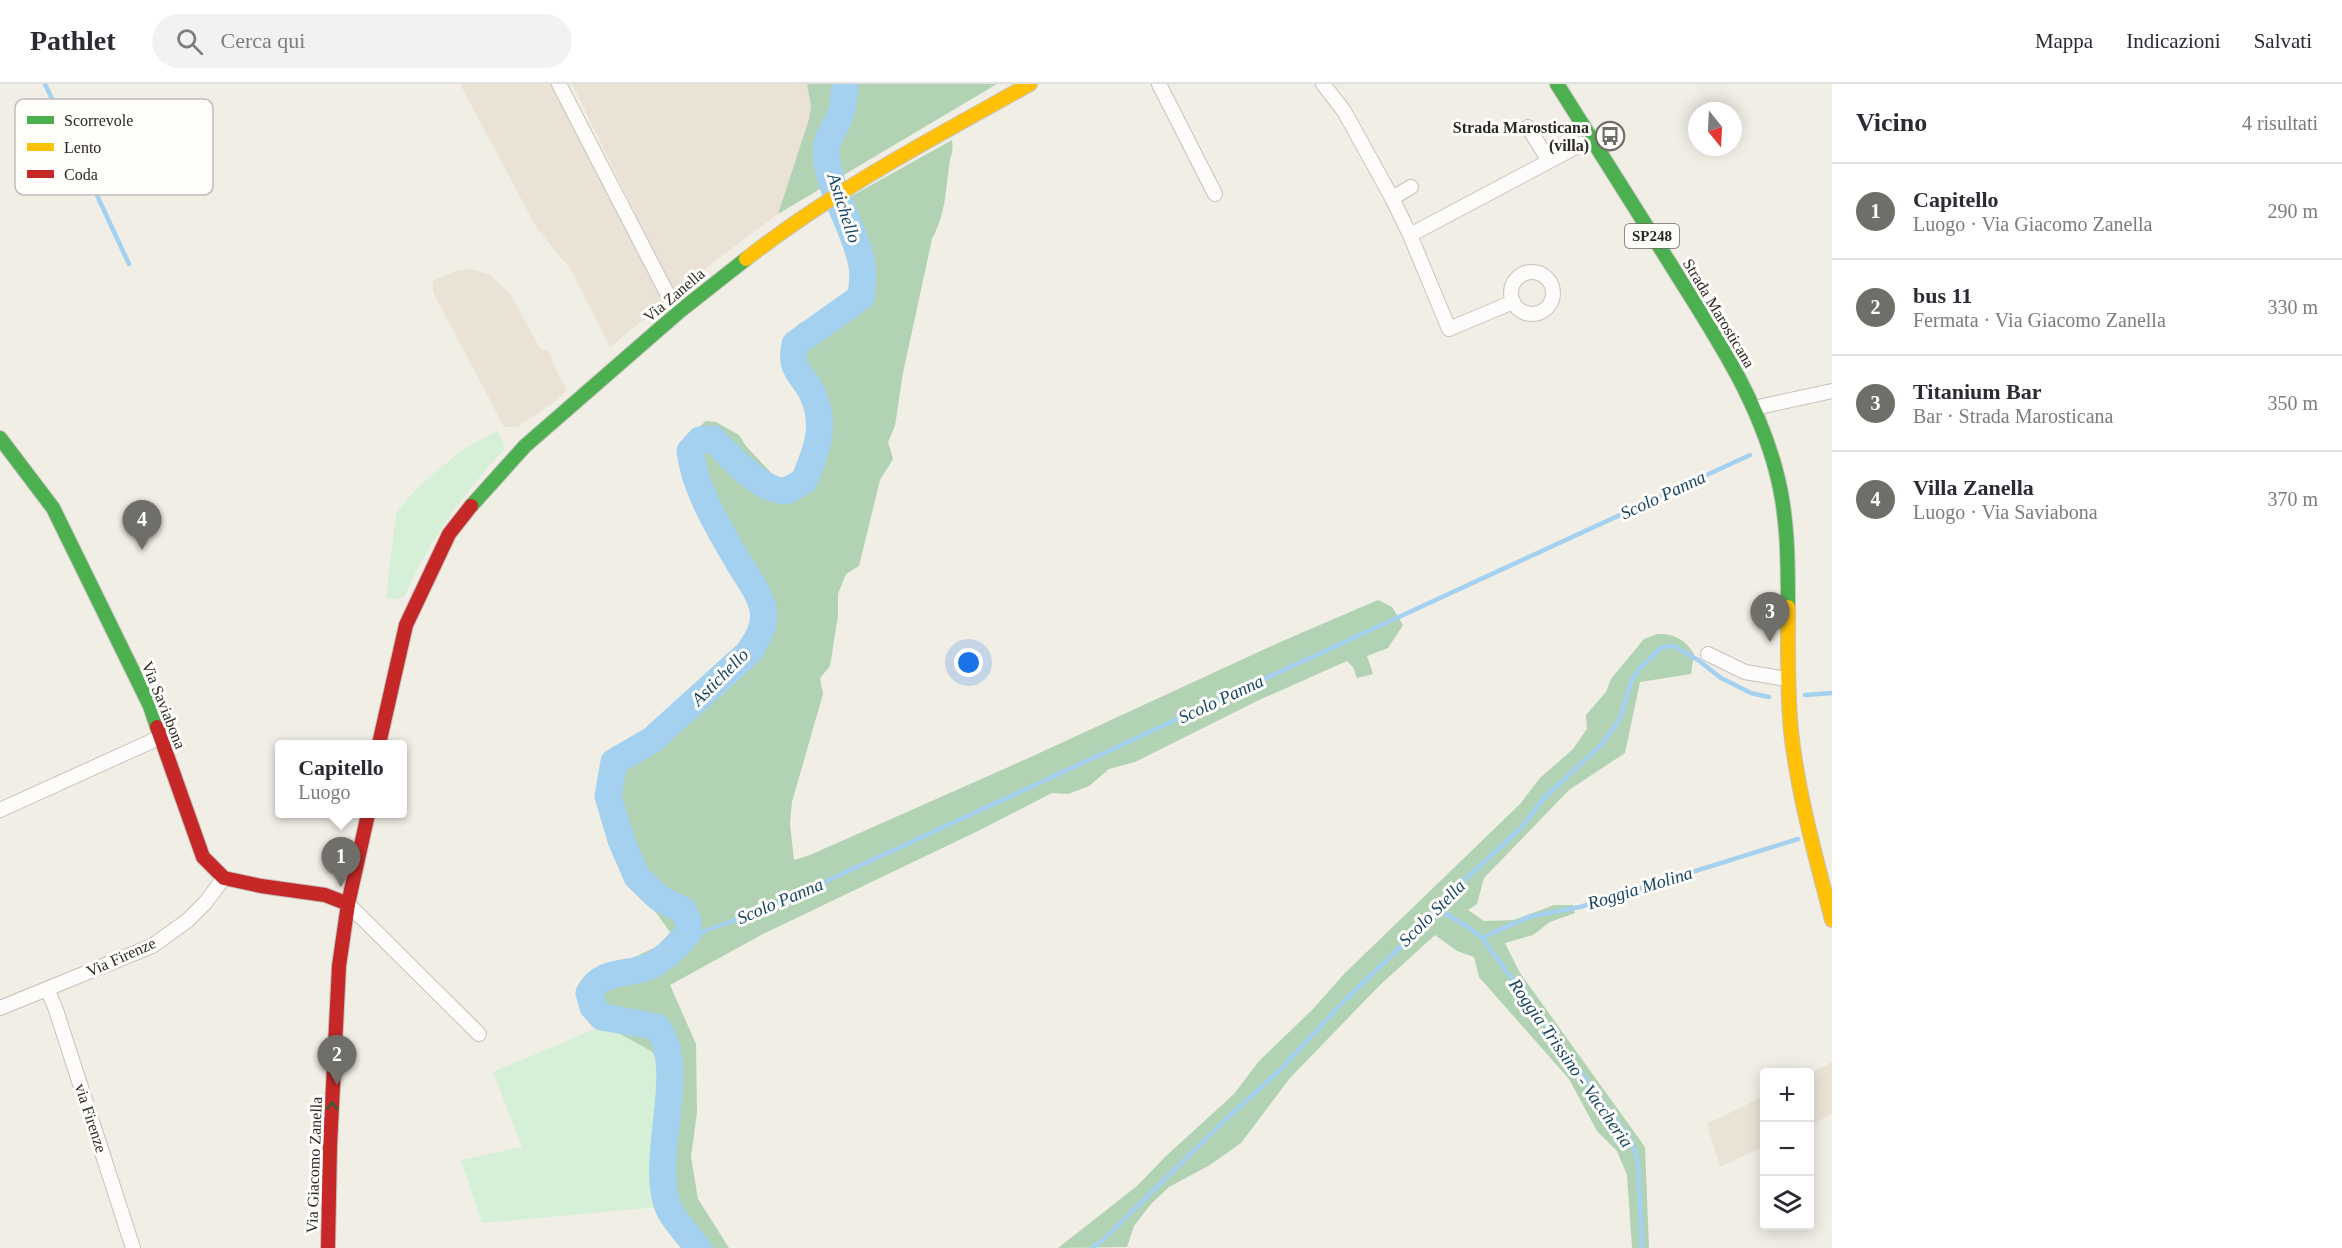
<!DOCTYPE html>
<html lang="it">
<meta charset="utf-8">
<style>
:root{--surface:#fff;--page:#f2f2f3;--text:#2b2b33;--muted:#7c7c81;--line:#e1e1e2;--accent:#706e68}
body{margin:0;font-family:"Times New Roman",serif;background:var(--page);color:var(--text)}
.controls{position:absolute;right:18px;bottom:18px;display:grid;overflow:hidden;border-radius:6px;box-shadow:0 3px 15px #0003}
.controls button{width:54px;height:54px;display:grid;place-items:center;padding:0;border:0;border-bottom:2px solid var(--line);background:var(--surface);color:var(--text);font:30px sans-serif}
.compass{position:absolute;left:1688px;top:18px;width:54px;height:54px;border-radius:50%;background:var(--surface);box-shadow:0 3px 15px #0003;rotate:162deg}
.you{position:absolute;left:969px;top:579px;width:21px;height:21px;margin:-15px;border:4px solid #fff;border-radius:50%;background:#1a73e8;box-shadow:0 0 0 9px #1a73e833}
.badge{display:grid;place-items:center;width:39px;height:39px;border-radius:50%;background:var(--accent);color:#fff;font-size:20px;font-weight:700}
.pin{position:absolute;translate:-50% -50px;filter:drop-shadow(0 2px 3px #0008)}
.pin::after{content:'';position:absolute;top:32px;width:21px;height:18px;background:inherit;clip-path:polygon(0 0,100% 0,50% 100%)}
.popup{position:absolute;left:275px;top:656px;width:132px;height:78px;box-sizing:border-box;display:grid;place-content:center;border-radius:6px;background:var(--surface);filter:drop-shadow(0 2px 4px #0005);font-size:20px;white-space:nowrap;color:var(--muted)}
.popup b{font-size:22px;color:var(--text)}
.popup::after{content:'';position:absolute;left:50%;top:100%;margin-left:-12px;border:12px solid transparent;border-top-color:var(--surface)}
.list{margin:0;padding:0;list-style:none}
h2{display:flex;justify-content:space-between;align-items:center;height:78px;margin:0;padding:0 24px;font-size:26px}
h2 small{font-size:20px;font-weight:400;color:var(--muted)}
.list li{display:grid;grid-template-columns:39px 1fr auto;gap:18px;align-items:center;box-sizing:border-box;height:96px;padding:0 24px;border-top:2px solid var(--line)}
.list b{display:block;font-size:22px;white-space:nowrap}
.list p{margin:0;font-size:20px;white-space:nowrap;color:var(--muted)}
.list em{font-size:20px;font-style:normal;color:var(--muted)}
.icon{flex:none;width:33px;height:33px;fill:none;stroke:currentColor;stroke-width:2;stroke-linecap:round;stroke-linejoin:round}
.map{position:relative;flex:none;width:1832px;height:1164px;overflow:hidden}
header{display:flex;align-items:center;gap:36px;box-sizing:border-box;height:84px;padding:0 30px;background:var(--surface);border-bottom:2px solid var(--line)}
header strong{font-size:28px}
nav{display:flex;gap:33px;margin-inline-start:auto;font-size:21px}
.search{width:420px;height:54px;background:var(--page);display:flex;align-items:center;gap:15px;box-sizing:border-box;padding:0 21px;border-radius:33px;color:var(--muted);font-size:22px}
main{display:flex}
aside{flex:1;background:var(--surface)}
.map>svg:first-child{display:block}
.built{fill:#eae3d5}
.green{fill:#d5f0d6}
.forest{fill:#b2d2b4}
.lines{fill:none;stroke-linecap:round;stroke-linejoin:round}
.stream{stroke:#a5d1f0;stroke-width:4.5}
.river{stroke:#a5d1f0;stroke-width:27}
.street-casing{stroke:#c5c3bd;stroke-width:16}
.fast-casing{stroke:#c5c3bd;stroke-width:16}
.slow-casing{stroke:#c5c3bd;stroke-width:16}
.jam-casing{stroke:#c5c3bd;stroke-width:16}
.street{stroke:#fdfcfb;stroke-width:14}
.fast{stroke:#4caf50;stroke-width:14}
.slow{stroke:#ffc107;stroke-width:14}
.jam{stroke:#c62828;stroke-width:14}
.oneway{stroke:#385f36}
.labels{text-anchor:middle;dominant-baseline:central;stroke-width:6;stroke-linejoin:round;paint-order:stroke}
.shield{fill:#fefdfa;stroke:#6a6964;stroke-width:1.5}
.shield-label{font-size:15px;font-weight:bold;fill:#2b2924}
.poi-label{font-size:16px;font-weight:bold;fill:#2b2924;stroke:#fefdfa;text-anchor:end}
.street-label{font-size:16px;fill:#2b2924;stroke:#fefdfa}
.water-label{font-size:18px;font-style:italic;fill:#164666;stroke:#fefdfa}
.key{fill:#fefdfa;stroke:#bfbdba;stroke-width:1.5}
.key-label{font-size:16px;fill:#2b2924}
</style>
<header>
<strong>Pathlet</strong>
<div class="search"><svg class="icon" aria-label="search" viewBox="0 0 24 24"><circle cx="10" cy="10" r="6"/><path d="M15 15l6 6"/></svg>Cerca qui</div>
<nav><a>Mappa</a><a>Indicazioni</a><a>Salvati</a></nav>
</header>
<main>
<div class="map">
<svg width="1832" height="1164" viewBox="0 0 1832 1164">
<rect width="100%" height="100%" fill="#f1eee6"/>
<g class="built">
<path d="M460 0H552L660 208 661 222 610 263 571 186 536 143Z"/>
<path d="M572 0H807L811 22 809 35 778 130 674 208Z"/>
<path d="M471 185 490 191 510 210 540 264 549 267 554 282 567 306 556 317 517 343H504L433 208V196L459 186Z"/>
<path d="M1832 978V1030L1810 1041V990Z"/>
<path d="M1764 1012V1062L1720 1083 1707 1040Z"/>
</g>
<g class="green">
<path d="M497 347 505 362 504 365C461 414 431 452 404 513L394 515 386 514 396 429 417 404 461 367Z"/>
<path d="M604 941 651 967 663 981 660 1123 482 1139 461 1076 522 1063 493 988Z"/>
</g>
<g class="forest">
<path d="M807 0H997L778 130 809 35 811 22Z"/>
<path d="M952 56C954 69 950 71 949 83 945 111 946 128 932 155L903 289 895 342 888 358 893 375 880 396 859 482 846 490 838 510V532L830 582 820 594 823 610 792 718 790 740 794 776 810 771 1033 672 1278 559 1378 516 1392 523 1403 541 1388 564 1367 572 1373 590 1357 594 1353 583 1347 577 1259 616 1135 678 1109 685 1089 702 1068 710 1052 709 980 746 763 850 670 901 696 960 697 1029 691 1073 698 1115 729 1164H694L683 1147 660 1123 663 981 651 967 604 941 580 899 660 861 672 851 657 830 628 799 615 773 602 724 605 687 611 672 654 648 727 585 754 547 757 537 750 521 728 484 685 389 684 370 690 351 706 337 716 338 739 351 746 362 777 395 797 397 808 362 809 323 784 264 788 252 800 239 819 233 846 212 853 192 830 124Z"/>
<path d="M1657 550C1674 549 1686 556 1694 570L1691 590 1640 598 1625 669 1569 706 1484 794 1477 820 1468 826 1484 837 1514 836 1554 821H1573L1575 829 1550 838 1533 851 1505 859 1520 889 1645 1063 1649 1164H1632L1627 1091 1617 1067 1597 1047 1569 995 1479 893 1474 873 1457 867 1435 851 1380 901 1290 994 1241 1059 1210 1081 1169 1103 1151 1120 1134 1142 1127 1163 1058 1164 1137 1102 1166 1072 1234 1010 1259 977 1312 926 1345 889 1520 720 1540 694 1573 665 1587 645 1586 631 1606 608 1611 595 1644 555Z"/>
</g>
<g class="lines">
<g class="stream">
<path d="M45 0 129 180"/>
<path d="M1805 611 1832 609"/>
<path d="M1437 824 1469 844 1482 854 1630 1055 1635 1067 1638 1080 1642 1164"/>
<path d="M689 848H702L766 825 1750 371"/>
<path d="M1482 854 1528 833 1580 823 1798 755"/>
<path d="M1092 1164 1103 1156 1225 1036 1279 987 1345 916 1415 849 1453 806 1520 745 1544 714 1602 660 1620 635 1631 598 1639 585 1662 563 1674 562 1698 576 1721 594 1751 609 1769 613"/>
</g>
<path class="river" d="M698 1164C690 1153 673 1136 668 1123 649 1072 689 985 657 943L602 933 593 923 589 909C601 886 625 891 646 884 663 878 678 860 689 848L688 837 683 826 659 814 637 793 621 756 608 712 614 678 652 656 748 569C757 556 766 542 763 526 761 511 748 494 740 481 720 446 695 407 690 367L700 356 713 355C728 370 765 412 788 406 793 404 799 400 804 397 816 367 827 343 813 311 803 289 789 288 795 260L861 213C862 202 864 191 862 181 855 143 829 109 826 70 825 55 835 46 840 32 844 22 844 10 845 0"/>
<g class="street-casing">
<g id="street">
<path d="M559 0 671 217 680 227"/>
<path d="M1159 0 1215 110"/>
<path d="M1323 0 1344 27 1392 114"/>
<path d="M1528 43 1549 77"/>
<path d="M1410 151 1392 114 1411 103"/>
<circle cx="1532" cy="209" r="21"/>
<path d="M1513 218 1449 245 1410 151 1591 55"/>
<path d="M1754 324 1832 307"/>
<path d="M1708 570 1745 588 1787 595"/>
<path d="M0 726 161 653"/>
<path d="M348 820 479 950"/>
<path d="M47 905 55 923 133 1164"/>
<path d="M0 924 152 862 187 837 205 819 224 794"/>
</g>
</g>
<g class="fast-casing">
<g id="fast">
<path d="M1557 0C1595 61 1633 121 1671 181 1712 247 1756 311 1776 387 1788 431 1788 478 1788 523"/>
<path d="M0 354 53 424 150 622 157 643"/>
<path d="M471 422 525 362 680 227 746 175"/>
</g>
</g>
<g class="slow-casing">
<g id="slow">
<path d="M746 175C834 106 933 54 1030 0"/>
<path d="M1788 523C1788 564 1787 606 1791 647 1798 711 1816 774 1832 836"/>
</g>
</g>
<g class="jam-casing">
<g id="jam">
<path d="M157 643 203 773 224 794 261 802 325 811 348 820"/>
<path d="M379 660 406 541 449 450 471 422"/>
<path d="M328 1164 330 1062 339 882 348 820 368 730"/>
</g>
</g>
<use href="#street" class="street"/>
<use href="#fast" class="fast"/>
<use href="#slow" class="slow"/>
<use href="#jam" class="jam"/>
</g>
<defs><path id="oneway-chevron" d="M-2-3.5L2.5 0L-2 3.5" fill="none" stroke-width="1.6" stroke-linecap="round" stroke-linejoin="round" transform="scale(1.5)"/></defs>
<use class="oneway" href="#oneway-chevron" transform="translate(332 1022) rotate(-87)"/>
<defs>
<g id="bus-ring" transform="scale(1.5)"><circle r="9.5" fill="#fefdfa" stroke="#706e68" stroke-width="1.5"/><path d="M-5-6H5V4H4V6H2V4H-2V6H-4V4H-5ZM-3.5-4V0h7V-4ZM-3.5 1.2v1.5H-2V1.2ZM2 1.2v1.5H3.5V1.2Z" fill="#706e68"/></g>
</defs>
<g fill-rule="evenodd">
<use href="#bus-ring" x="1610" y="52"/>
</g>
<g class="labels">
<rect class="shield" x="1625" y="140" width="54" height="24" rx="4.5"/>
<g class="shield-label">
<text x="1652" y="152">SP248</text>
</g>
<g class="poi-label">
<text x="1589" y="43">Strada Marosticana<tspan x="1589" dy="18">(villa)</tspan></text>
</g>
<g class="street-label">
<text transform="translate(674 211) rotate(-40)">Via Zanella</text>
<text transform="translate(1719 229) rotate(59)">Strada Marosticana</text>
<text transform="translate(164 621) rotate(68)">Via Saviabona</text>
<text transform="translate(121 873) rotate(-24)">Via Firenze</text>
<text transform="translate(91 1034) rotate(72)">via Firenze</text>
<text transform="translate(314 1081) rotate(-88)">Via Giacomo Zanella</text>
</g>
<g class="water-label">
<text transform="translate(844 124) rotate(72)">Astichello</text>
<text transform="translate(1663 411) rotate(-25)">Scolo Panna</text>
<text transform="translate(720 593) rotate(-45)">Astichello</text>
<text transform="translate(1221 615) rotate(-25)">Scolo Panna</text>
<text transform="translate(1640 804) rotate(-17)">Roggia Molina</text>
<text transform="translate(780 817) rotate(-23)">Scolo Panna</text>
<text transform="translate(1432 829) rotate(-45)">Scolo Stella</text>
<text transform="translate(1571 979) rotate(55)">Roggia Trissino - Vaccheria</text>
</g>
</g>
<rect x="15" y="15" width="198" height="96" rx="9" class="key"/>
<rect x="27" y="32" width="27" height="8" fill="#4caf50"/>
<rect x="27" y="59" width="27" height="8" fill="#ffc107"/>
<rect x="27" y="86" width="27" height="8" fill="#c62828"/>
<g class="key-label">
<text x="64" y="42">Scorrevole</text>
<text x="64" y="69">Lento</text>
<text x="64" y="96">Coda</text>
</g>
</svg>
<div class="controls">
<button>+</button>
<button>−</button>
<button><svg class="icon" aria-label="layers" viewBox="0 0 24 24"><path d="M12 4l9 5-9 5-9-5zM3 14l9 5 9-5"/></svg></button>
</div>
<svg class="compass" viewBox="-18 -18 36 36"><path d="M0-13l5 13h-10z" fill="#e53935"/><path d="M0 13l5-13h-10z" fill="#7c7c81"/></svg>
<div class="you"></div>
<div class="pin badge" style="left:341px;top:803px">1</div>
<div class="popup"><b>Capitello</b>Luogo</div>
<div class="pin badge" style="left:337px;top:1001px">2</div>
<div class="pin badge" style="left:1770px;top:558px">3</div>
<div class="pin badge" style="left:142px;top:466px">4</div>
</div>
<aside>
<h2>Vicino<small>4 risultati</small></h2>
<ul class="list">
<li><span class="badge">1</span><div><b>Capitello</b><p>Luogo · Via Giacomo Zanella</p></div><em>290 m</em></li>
<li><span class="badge">2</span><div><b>bus 11</b><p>Fermata · Via Giacomo Zanella</p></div><em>330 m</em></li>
<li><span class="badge">3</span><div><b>Titanium Bar</b><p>Bar · Strada Marosticana</p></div><em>350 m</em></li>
<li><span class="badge">4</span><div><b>Villa Zanella</b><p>Luogo · Via Saviabona</p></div><em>370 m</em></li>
</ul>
</aside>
</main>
